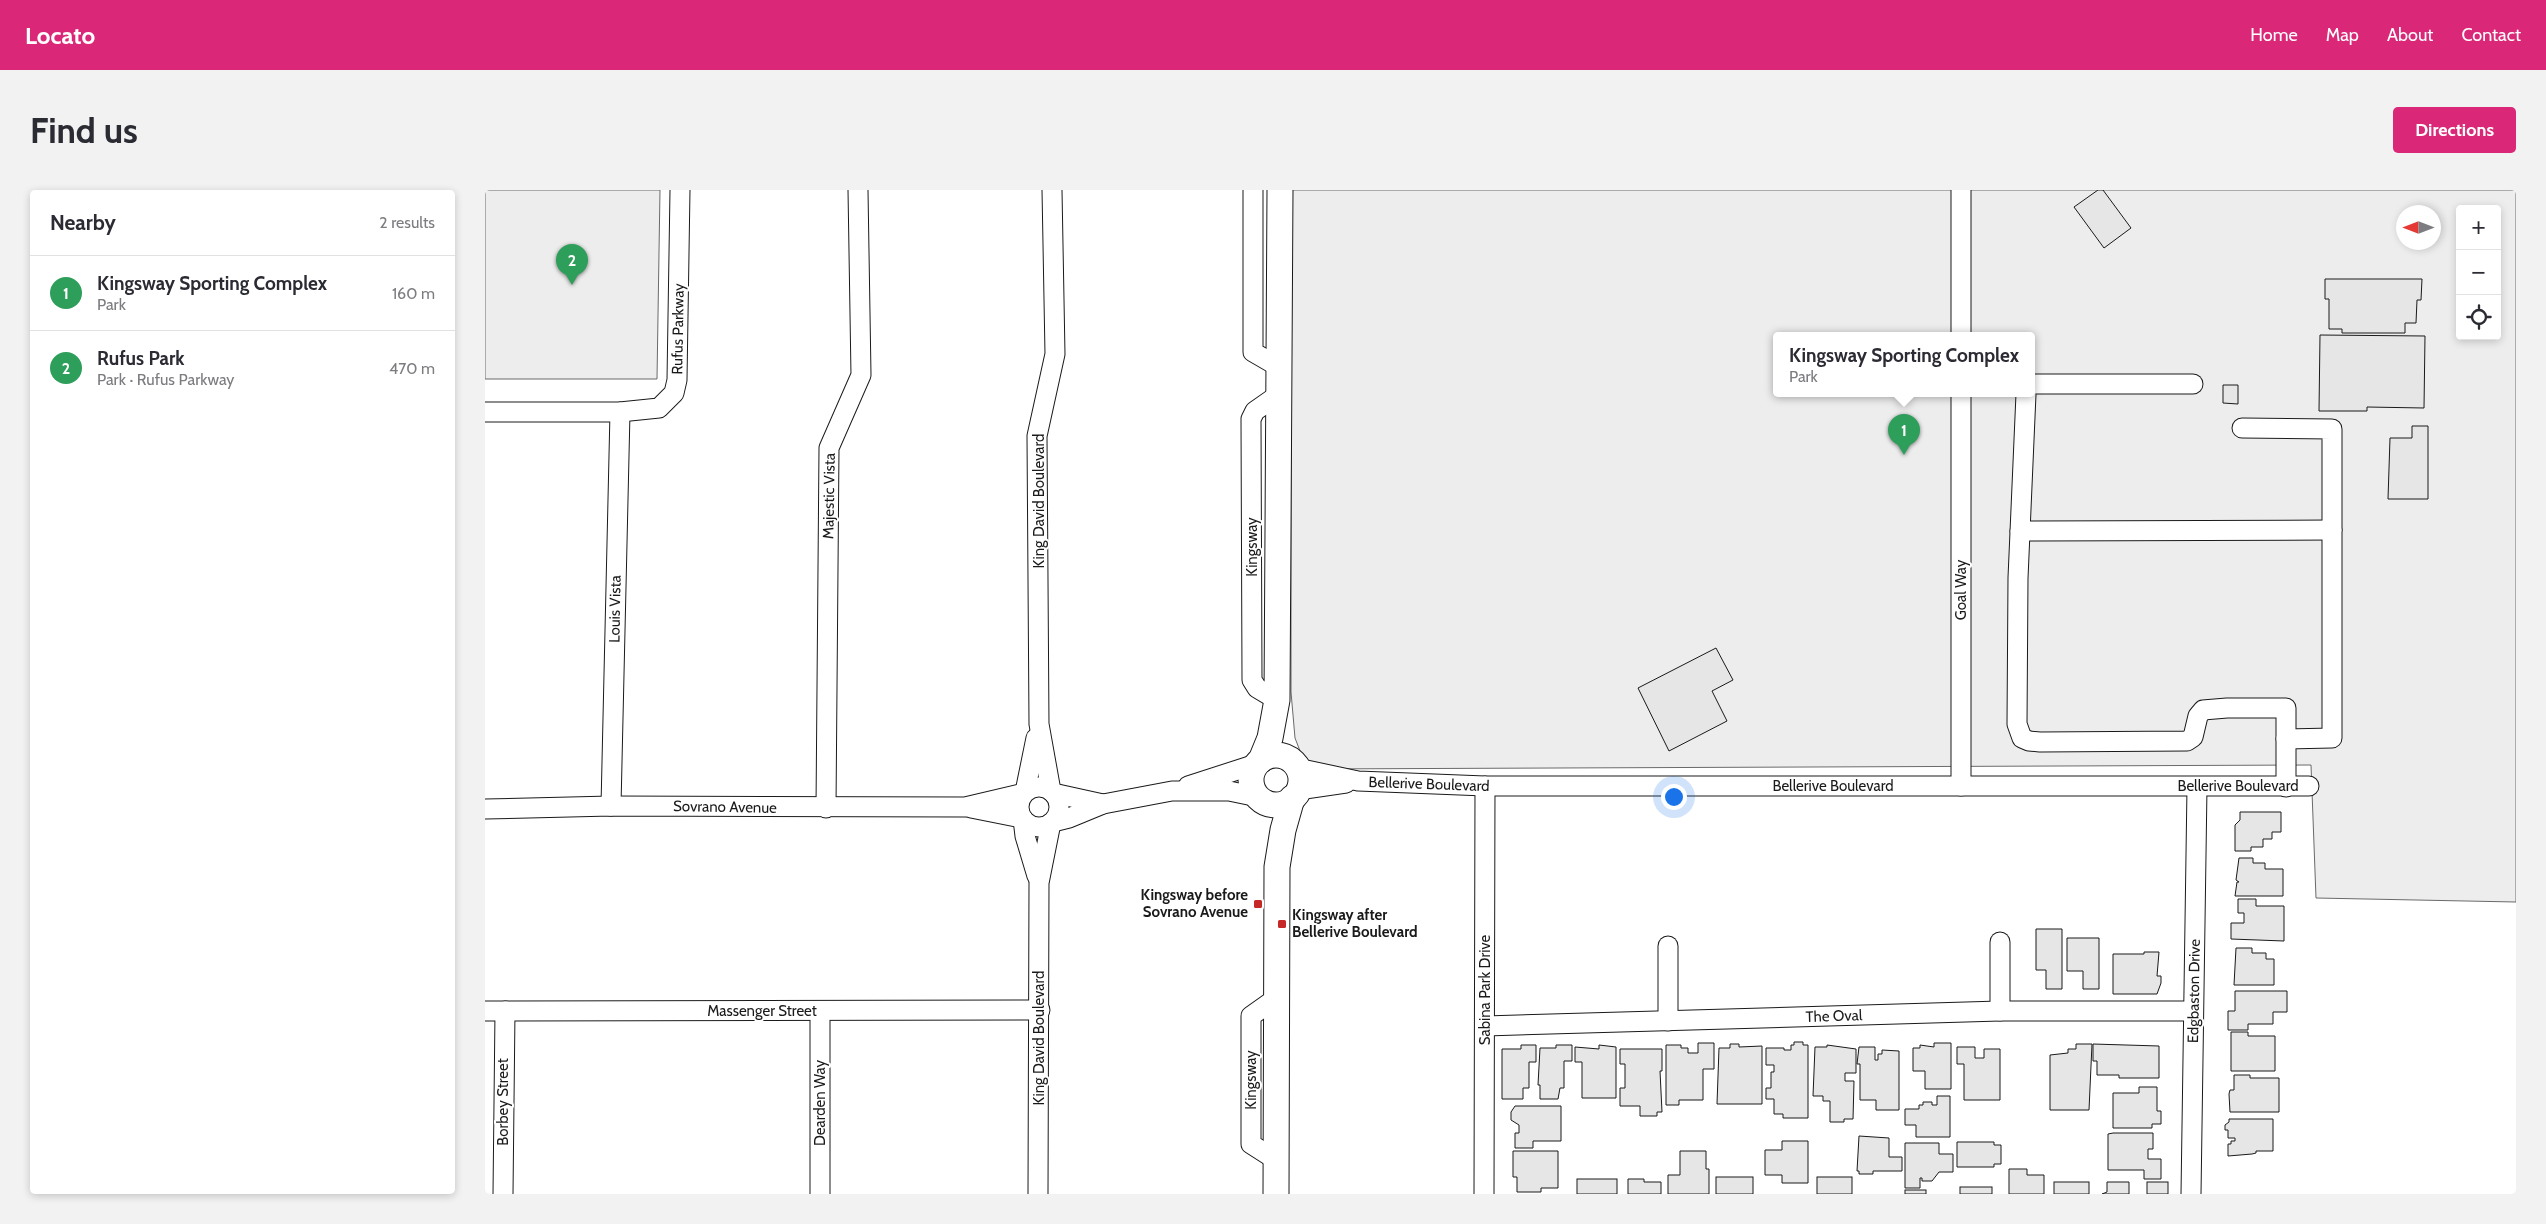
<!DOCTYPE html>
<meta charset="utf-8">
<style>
:root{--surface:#fff;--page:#f2f2f3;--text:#2b2b33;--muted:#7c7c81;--line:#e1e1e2;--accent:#db2777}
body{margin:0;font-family:Cabin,sans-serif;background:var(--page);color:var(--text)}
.controls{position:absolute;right:15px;top:15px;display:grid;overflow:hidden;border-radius:5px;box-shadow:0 2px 8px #0003}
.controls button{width:45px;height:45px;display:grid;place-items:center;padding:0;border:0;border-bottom:1px solid var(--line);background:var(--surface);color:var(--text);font:25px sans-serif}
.compass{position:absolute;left:1911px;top:15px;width:45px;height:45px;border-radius:50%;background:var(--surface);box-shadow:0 2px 8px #0003;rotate:270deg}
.you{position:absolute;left:1188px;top:606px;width:18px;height:18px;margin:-12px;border:4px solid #fff;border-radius:50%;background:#1a73e8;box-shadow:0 0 0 8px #1a73e833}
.badge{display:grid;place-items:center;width:32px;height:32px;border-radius:50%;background:var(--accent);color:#fff;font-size:16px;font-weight:700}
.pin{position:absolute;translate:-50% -41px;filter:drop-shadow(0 1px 2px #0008)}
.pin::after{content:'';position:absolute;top:26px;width:18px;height:15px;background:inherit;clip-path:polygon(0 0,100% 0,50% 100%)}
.popup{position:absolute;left:1288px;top:142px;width:262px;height:65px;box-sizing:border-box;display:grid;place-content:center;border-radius:5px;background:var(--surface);filter:drop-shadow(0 1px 4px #0005);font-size:16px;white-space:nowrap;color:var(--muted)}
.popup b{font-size:19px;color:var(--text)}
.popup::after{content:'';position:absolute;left:50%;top:100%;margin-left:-10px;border:10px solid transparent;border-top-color:var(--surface)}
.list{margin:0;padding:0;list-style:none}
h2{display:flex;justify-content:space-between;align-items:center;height:65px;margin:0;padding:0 20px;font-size:21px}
h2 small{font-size:16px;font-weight:400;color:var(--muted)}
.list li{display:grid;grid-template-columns:32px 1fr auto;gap:15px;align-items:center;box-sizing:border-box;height:75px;padding:0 20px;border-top:1px solid var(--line)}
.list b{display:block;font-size:19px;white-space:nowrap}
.list p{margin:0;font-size:16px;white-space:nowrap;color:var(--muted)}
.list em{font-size:16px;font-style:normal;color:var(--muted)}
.icon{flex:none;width:28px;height:28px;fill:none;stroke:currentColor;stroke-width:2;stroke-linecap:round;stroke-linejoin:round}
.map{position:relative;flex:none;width:2031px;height:1004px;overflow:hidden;border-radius:5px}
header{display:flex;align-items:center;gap:30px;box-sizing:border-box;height:70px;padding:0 25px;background:var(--accent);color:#fff}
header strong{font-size:24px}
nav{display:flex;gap:28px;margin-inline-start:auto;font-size:18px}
.intro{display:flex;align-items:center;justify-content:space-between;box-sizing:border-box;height:120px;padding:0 30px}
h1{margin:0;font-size:35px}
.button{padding:12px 22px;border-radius:5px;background:var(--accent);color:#fff;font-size:18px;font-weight:700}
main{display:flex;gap:30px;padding:0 30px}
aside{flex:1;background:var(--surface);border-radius:5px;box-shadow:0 2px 8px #0003}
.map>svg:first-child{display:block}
.built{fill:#ededed;stroke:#6a6a6a;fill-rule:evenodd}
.building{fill:#e6e6e6;stroke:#1a1a1a}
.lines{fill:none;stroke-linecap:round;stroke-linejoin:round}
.minor-casing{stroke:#1a1a1a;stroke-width:21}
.major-casing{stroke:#1a1a1a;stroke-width:27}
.minor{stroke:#fff;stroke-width:19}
.major{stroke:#fff;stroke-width:25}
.poi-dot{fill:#c62828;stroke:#fff;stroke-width:2}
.labels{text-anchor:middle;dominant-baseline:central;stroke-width:4;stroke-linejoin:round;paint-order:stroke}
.street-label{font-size:15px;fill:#1a1a1a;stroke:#fff}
.poi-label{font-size:15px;font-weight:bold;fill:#1a1a1a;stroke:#fff;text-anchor:end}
</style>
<header>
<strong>Locato</strong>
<nav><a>Home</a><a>Map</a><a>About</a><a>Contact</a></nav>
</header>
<div class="intro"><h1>Find us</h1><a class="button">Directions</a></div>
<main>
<aside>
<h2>Nearby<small>2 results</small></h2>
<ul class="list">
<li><span class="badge" style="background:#2e9e5b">1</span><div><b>Kingsway Sporting Complex</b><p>Park</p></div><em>160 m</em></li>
<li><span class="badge" style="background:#2e9e5b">2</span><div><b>Rufus Park</b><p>Park · Rufus Parkway</p></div><em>470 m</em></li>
</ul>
</aside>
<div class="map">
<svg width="2031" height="1004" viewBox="0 0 2031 1004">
<rect width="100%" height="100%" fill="#fff"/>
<g class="built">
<path d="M0 0H175L172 189H0Z"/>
<path d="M806 0H2031V712L1831 708 1826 575 822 579 810 548 806 502ZM1975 19H2012V146H1975ZM1918 22H1948V52H1918ZM1292 146H1546V204H1292Z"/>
</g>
<g class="building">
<path d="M1613 0H1618L1646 38 1619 58 1589 17Z"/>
<path d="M1840 89H1937L1936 110H1932L1931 133H1920V143H1857V139H1844V109H1840Z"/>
<path d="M1835 145 1940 146 1939 218 1882 217V221H1834Z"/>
<path d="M1738 195H1753V214L1738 213Z"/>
<path d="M1927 236H1943V309H1903L1905 248H1927Z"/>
<path d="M1231 458 1248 490 1227 501 1242 531 1184 561 1153 498Z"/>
<path d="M1755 622H1796V642H1787V649H1778V657H1766V661H1750V635L1755 630Z"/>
<path d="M1754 668H1768V673H1780V679H1798V706H1750L1752 692H1754L1751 690Z"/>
<path d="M1753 709H1771V716H1799V751L1746 749V733H1759V723H1753Z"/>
<path d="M1551 739H1577V799H1561V780H1551Z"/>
<path d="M1582 748H1614V799H1598V781H1582Z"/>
<path d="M1751 758H1767V763H1781V769H1789V795H1749Z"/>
<path d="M1659 762H1674L1672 786H1676V793L1672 804H1628V764H1659Z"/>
<path d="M1750 801H1802V822H1788V834H1763V840H1743V821H1750Z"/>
<path d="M1746 842H1763V846H1790V881H1746Z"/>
<path d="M1309 852H1318V855H1323V928H1298V924H1289V909H1281V898H1286V882H1289V875H1281V858H1299V860H1306V855H1309Z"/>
<path d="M1213 853H1229V879H1218V910H1194V915H1181V855H1196V858H1203V863H1213Z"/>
<path d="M1449 853H1466V899H1440V881H1428V858H1435V855L1449 857Z"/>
<path d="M1245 854H1254V857L1277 856V914H1232L1234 858H1245Z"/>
<path d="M1591 854H1607L1604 920H1565V865L1583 863V859H1591Z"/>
<path d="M1608 854 1674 856V888H1634V885H1612V871H1608Z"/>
<path d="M1036 855H1051V872H1044V898H1038V909H1017V859H1036Z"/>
<path d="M1071 855H1087V871H1079V898H1075L1073 909H1055V895H1053L1055 858H1071Z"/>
<path d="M1114 855 1131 857V908H1097V872H1090V857L1114 859Z"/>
<path d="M1342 855 1371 859V883H1360V891H1369L1368 929H1359V932H1345V911H1338V906H1328L1330 857H1342Z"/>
<path d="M1374 857H1390V870H1393V864H1397V860L1414 861V920H1391V910H1375V874H1372Z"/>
<path d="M1472 857H1490V868H1499V859H1515V910H1479V874H1472Z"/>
<path d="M1135 859H1177V881H1175L1177 922H1172V926H1155V916H1135V898H1140V874H1135Z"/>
<path d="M1749 885H1765V888H1794V922H1745L1744 904 1745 900H1749Z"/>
<path d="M1654 897H1672V921H1676V934H1667V938H1628V903H1654Z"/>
<path d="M1452 906H1465V947H1431V935H1420V919H1434V915H1438V912H1447V915H1452Z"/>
<path d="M1030 916H1076V951H1048V958H1030V943H1034V935L1026 930V922Z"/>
<path d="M1744 929H1788V961H1771V963L1767 964 1743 966V954H1746V951H1750V948H1743V940H1740V935L1744 932Z"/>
<path d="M1628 943H1668V959H1663V969H1676V989H1659V980H1623V944Z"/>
<path d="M1374 946 1404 948V967H1417V981H1388V984H1374V981H1372Z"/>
<path d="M1297 951H1323V993H1297V985H1280V960H1297Z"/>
<path d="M1472 952H1509V955H1516V974H1509V977H1472Z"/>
<path d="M1420 953H1454V964H1468V982H1454L1447 991H1437V988H1435V998H1420Z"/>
<path d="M1028 961H1073V998H1056V1002H1032V987H1028Z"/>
<path d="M1195 961H1221V979H1224V1004H1183V985H1195Z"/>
<path d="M1524 979H1542V985H1559V1004H1524Z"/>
<rect x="1231" y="987" width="37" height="17"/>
<rect x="1332" y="987" width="35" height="17"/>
<rect x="1092" y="989" width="40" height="15"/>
<path d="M1143 989H1159V992H1176V1004H1143Z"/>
<rect x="1569" y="992" width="35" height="12"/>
<path d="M1622 992H1644V1004H1617L1622 1002Z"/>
<rect x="1662" y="992" width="21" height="12"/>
<rect x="1475" y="997" width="32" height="7"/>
<rect x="1420" y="1000" width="21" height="4"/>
</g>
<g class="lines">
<g class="minor-casing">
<g id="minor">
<path d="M768 0V162L794 177"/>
<path d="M1476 146V0"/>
<path d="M1546 194H1708"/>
<path d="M1541 204 1533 388 1532 534 1537 548 1544 551 1555 552 1702 551 1708 547 1713 526 1718 520 1742 518H1801V597"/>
<path d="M0 222H135L174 218 189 203 192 190 195 0"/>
<path d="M1757 238 1847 239V548L1801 549"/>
<path d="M1535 341 1847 340"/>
<path d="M792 510 772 498 767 490 766 229 770 221 793 205"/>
<path d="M812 578 873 591 1000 596H1824"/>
<path d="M703 596 771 574"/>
<path d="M1476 596V204"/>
<circle cx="554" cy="617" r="20"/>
<path d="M813 600 861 593"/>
<path d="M566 601 554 534 552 246 570 164 567 0"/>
<path d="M540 602 551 548"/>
<path d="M568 603 618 614"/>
<path d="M126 616 135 222"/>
<path d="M341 618 344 258 376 185 373 0"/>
<path d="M486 618 537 628"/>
<path d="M0 619 126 616 480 617 539 603"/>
<path d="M538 629 540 646 552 686"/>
<path d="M568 632 584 628 618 614 687 601H744L773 607"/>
<path d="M1515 752V821"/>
<path d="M1183 756V831"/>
<path d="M790 809 766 826V954L791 970"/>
<path d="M0 821 555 820"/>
<path d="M1000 836 1515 821H1708"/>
<path d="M18 1004 20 821"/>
<path d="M335 1004V822"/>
<path d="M553 1004 554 693 566 633"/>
<path d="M999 1004 1000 596"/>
<path d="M1706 1004 1712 597"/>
</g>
</g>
<g class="major-casing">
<g id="major">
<circle cx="791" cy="590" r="25"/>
<path d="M776 570 785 548 792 510 795 0"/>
<path d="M791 1004 792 677 798 640 807 608"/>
</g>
</g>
<use href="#minor" class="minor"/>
<use href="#major" class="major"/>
</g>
<g class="poi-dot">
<rect x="768" y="709" width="10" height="10" rx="2.5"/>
<rect x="792" y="729" width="10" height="10" rx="2.5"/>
</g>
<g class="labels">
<g class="street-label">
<text transform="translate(193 139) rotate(-89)">Rufus Parkway</text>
<text transform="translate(344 306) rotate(-89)">Majestic Vista</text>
<text transform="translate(554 311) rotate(-90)">King David Boulevard</text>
<text transform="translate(767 357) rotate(-90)">Kingsway</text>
<text transform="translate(1476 400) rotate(-90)">Goal Way</text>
<text transform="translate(130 419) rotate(-89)">Louis Vista</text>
<text transform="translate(944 594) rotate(2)">Bellerive Boulevard</text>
<text x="1348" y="596">Bellerive Boulevard</text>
<text x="1753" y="596">Bellerive Boulevard</text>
<text transform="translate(240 617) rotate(1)">Sovrano Avenue</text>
<text transform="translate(1000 800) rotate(-90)">Sabina Park Drive</text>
<text transform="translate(1709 801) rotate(-89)">Edgbaston Drive</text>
<text x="277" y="821">Massenger Street</text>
<text transform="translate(1349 826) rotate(-2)">The Oval</text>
<text transform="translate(554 848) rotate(-90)">King David Boulevard</text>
<text transform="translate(766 890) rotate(-90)">Kingsway</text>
<text transform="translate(18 912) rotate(-90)">Borbey Street</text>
<text transform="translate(335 913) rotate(-90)">Dearden Way</text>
</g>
<g class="poi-label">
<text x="763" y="705">Kingsway before<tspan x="763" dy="17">Sovrano Avenue</tspan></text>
<text x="807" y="725" text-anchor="start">Kingsway after<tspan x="807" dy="17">Bellerive Boulevard</tspan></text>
</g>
</g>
</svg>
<div class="controls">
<button>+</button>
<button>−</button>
<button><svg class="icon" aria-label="locate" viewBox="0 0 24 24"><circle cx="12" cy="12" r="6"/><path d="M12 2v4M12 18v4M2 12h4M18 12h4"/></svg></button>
</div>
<svg class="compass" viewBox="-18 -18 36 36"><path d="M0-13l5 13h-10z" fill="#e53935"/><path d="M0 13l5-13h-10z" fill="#7c7c81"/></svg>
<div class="you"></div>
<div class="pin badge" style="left:1419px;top:265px;background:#2e9e5b">1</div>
<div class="popup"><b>Kingsway Sporting Complex</b>Park</div>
<div class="pin badge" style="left:87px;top:95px;background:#2e9e5b">2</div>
</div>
</main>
